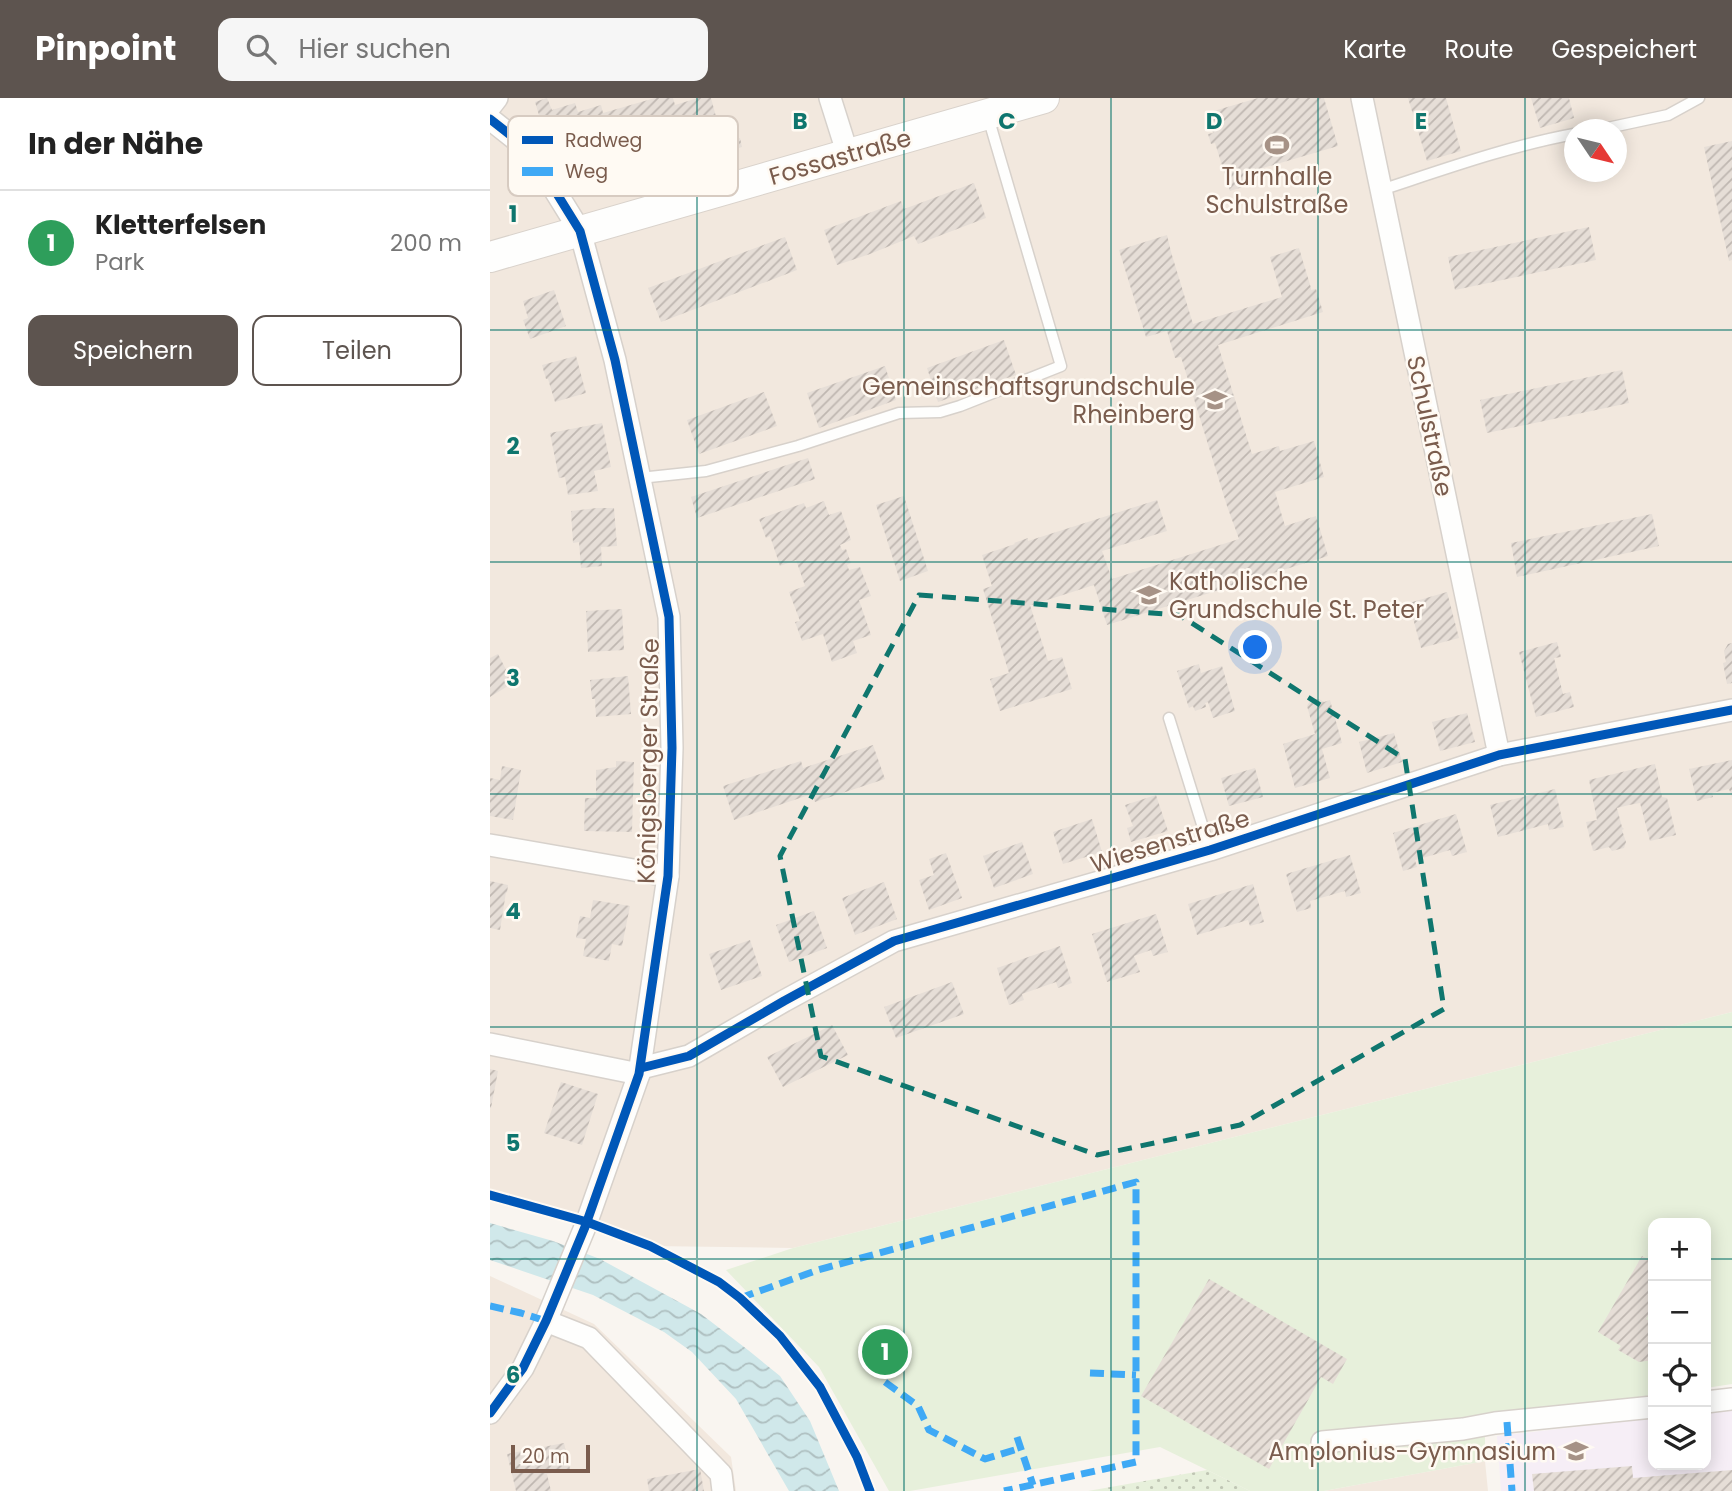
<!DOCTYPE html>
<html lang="de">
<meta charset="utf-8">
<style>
:root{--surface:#fff;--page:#f6f6f6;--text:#222;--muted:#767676;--line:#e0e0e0;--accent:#5d544f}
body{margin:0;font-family:Poppins,sans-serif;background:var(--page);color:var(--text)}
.controls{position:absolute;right:21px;bottom:21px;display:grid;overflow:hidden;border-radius:14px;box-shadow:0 4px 18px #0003}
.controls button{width:63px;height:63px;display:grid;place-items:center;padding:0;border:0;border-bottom:2px solid var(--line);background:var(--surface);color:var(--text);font:35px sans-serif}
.compass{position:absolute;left:1074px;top:21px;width:63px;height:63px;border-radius:50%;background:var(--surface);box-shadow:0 4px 18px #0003;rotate:125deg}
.scale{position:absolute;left:21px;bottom:18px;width:79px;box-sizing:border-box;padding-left:7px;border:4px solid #7a5c4d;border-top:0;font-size:19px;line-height:24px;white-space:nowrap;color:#7a5c4d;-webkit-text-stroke:5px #fffaf3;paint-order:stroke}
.you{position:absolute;left:766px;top:550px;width:24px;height:24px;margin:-18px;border:5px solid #fff;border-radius:50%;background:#1a73e8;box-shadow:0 0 0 10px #1a73e833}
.badge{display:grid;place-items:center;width:46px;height:46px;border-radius:50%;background:var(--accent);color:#fff;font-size:23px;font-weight:700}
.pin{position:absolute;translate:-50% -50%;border:4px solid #fff;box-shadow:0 2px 7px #0006}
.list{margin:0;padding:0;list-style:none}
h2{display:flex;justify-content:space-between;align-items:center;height:91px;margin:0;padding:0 28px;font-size:30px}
h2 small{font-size:23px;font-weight:400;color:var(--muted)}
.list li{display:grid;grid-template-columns:46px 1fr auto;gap:21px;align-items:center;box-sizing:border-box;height:105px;padding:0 28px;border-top:2px solid var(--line)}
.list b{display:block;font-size:26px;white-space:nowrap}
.list p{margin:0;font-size:23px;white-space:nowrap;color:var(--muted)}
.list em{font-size:23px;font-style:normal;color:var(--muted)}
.actions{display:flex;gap:14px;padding:21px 28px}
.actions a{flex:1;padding:16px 0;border:2px solid var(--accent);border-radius:14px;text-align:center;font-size:24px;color:var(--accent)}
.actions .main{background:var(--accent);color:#fff}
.icon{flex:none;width:38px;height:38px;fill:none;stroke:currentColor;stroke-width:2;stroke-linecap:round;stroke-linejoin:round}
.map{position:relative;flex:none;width:1242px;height:1393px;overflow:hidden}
header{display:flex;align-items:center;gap:42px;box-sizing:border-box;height:98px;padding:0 35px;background:var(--accent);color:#fff}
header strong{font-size:33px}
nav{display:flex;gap:38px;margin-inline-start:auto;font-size:24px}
.search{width:490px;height:63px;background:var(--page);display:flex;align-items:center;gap:18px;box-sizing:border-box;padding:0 24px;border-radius:14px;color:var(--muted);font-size:26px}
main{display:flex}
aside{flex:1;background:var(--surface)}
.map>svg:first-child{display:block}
.residential{fill:#f2e8de;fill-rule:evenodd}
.education{fill:#f6eef6}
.park{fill:#e7f0db}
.garden{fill:url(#garden-dots)}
.water{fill:url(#water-waves)}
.building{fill:url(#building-hatch)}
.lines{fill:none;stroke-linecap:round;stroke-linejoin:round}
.lane-casing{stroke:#d7d1cb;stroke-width:13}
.street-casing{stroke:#d7d1cb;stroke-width:24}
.secondary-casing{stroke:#d9d2cb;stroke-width:32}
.lane{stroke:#fefefd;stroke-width:10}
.street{stroke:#fefefd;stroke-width:21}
.secondary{stroke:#fefefd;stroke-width:30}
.quiet{stroke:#3fa9f5;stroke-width:7;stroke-dasharray:14 7;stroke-linecap:butt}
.cycleway-casing{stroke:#fffaf3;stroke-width:13}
.cycleway{stroke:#0057b8;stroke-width:9}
.marked{fill:none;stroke:#0f766e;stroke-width:5;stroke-dasharray:14 9;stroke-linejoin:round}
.grid{fill:none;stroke:#0f766e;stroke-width:2;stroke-opacity:0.55}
.labels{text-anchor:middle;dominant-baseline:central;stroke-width:5;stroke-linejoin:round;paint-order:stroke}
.street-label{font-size:24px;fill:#7a5c4d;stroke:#fffaf3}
.poi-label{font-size:24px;fill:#7a5c4d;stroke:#fffaf3;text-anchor:end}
.key{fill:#fffaf3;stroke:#d7cbc1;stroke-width:2}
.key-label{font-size:19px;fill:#7a5c4d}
.grid-label{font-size:23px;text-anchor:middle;font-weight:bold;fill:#0f766e;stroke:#fffaf3;stroke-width:5;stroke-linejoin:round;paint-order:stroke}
</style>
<header>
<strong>Pinpoint</strong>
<div class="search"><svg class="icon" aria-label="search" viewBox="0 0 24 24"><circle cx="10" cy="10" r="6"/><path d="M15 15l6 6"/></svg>Hier suchen</div>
<nav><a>Karte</a><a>Route</a><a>Gespeichert</a></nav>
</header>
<main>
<aside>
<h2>In der Nähe<small></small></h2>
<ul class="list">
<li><span class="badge" style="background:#2e9e5b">1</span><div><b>Kletterfelsen</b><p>Park</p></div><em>200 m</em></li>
</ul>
<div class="actions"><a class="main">Speichern</a><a>Teilen</a></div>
</aside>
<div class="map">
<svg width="1242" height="1393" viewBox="0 0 1242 1393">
<defs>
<pattern id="garden-dots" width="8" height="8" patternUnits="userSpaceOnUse" patternTransform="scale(1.75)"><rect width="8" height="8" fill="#e7f0db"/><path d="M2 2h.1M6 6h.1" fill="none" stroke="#c0c6b4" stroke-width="1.8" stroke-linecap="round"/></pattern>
<pattern id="water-waves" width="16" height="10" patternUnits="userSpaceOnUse" patternTransform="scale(1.75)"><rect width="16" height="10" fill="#d0e8ea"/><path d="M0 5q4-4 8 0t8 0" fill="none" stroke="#aebfc0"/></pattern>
<pattern id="building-hatch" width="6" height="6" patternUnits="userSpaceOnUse" patternTransform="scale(1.75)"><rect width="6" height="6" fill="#e6ded7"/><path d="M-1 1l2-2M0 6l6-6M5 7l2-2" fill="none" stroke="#bfb7b1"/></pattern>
</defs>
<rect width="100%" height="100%" fill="#f9f5f0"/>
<g class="residential">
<path d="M0 0H1242V914L303 1150 160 1148 96 1124 0 1097ZM1084 32H1126V74H1084Z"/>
<path d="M0 1178 104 1226 241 1359 246 1393H0Z"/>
<path d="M995 1363 998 1393H834Z"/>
</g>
<path class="education" d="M1242 1310V1393H1011L1007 1338 1163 1320V1367H1216V1313Z"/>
<path class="park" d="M1242 914V1286L1216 1290V1125H1163V1297L995 1320V1363L834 1393H760L670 1349 420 1393H399L329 1269 236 1172 303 1150Z"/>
<path class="garden" d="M717 1372 760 1393H598Z"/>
<path class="water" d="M0 1125 63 1143 110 1161 211 1216 258 1252 290 1278 320 1323 349 1393H299L246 1301 202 1254 174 1234 103 1197 0 1162Z"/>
<g class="building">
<path d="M57 0 62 12 85 5 88 14 111 7 113 15 165 0H183L185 7 208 0H221L228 26 216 30 219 37 209 40 211 47 197 51 200 62 188 65 178 36 170 39 177 68 165 72 155 43 147 45 154 75 142 79 133 50 124 52 129 75 117 78 108 49 97 52 96 49 84 53 82 46 72 49 64 23 52 27 45 4Z"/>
<path d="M768 0H834L848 48 756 75 759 87 740 93 725 45 721 46 718 36 723 35 717 15Z"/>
<path d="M918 0H956L971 53 937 63Z"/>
<path d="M1041 0H1079L1084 20 1050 30Z"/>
<path d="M250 40 252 49 238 53 236 44Z"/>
<path d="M1242 43V162L1239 163 1214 49Z"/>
<path d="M484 85 496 120 428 146 424 138 380 156 347 167 334 132 411 103 414 111Z"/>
<path d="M1099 129 1106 162 965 192 958 159Z"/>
<path d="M677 137 681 154 703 226 792 199 780 159 809 150 821 190V192L826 191 833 214 728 247 762 356 789 348 790 353 824 343 834 379 785 394 795 428 826 418 838 458 617 527 604 487 551 504V506L540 507 558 563 572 559 582 591 510 613 500 581 519 575 493 491 502 488 492 457 525 446 524 445 538 440V443L667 402 677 433 612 453 622 481 749 441 737 408 691 259 685 260 677 233 656 239 629 152Z"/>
<path d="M295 139 307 172 171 224 158 190Z"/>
<path d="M64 192 76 228 40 241 33 222 38 220 33 203Z"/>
<path d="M514 242 526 277 448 304 437 270Z"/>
<path d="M86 258 96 295 65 304 58 281H56L52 267Z"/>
<path d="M395 268 406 302 329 330 317 295Z"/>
<path d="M1132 272 1139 305 997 335 990 302Z"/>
<path d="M274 294 287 328 209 356 197 322Z"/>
<path d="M112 325 121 369 104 373 108 393 78 397 75 379 69 380 60 335Z"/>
<path d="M318 360 325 381 207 420 201 399Z"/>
<path d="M414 398 438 473 410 483 386 407Z"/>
<path d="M334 403 339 417 351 413 361 442 350 447 352 452 356 451 361 465 357 467 359 472 370 469 381 498 369 502 381 537 363 543 367 555 342 564 333 536 312 543 305 524 310 523 299 494 315 488 306 462 290 468 280 438 276 440 269 421 314 405 316 410Z"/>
<path d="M107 410H124L127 448 111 449 112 468 91 470 89 444 83 445 81 413Z"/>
<path d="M1162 416 1169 448 1027 479 1021 445Z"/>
<path d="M957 494 969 540 931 550 919 505Z"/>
<path d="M132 511 134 552 98 554 96 513Z"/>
<path d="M1067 544 1071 559 1064 560 1073 596 1080 594 1084 609 1046 619 1029 554Z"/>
<path d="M1242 545V585L1237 586 1233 565 1236 564 1234 553 1238 546Z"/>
<path d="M8 556 23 585 0 599V560Z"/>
<path d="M709 566 711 575 732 568 745 613 723 620 718 604 715 605 716 609 705 613 703 608 699 610 687 573Z"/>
<path d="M138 578 141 616 106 619 105 601H102L100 582Z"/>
<path d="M829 601 834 604 840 602 852 645 832 651 840 680 805 690 793 646 825 636 817 608 820 603Z"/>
<path d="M977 615 985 644 950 653 942 624Z"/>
<path d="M904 635 912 664 877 675 869 644Z"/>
<path d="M383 647 395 681 325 704 322 696 244 722 233 688 311 663 313 670Z"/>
<path d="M1242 662V699L1239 691 1222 695 1223 699 1207 703 1199 671Z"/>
<path d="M126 663 144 664 142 734 94 733 95 700H106V672L126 669Z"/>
<path d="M1165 666 1172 699 1177 700 1186 737 1160 743 1150 705 1139 707 1127 710 1132 729 1134 731 1132 732 1136 744 1134 750 1122 753 1119 749 1103 753 1096 724 1107 722 1099 682Z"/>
<path d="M12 668 31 672 23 722 0 718V680L10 682Z"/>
<path d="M765 670 773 699 739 708 731 680Z"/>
<path d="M1065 691 1074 729 1059 732 1058 726 1008 739 1000 707Z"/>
<path d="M666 697 678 733 641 744 637 730 643 728 635 707Z"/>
<path d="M966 716 977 754 962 758 960 752 943 757 925 762 927 769 913 773 903 735Z"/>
<path d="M602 721 612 754 573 766 563 734Z"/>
<path d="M532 744 543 776 504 790 493 758Z"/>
<path d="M456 755 472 800 439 812 429 782 444 777 439 761Z"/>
<path d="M860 757 871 795 856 799 855 793 820 803 821 810 807 814 796 776Z"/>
<path d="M0 783 18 787 17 795 16 794 10 832 0 830Z"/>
<path d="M394 784 407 821 365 837 352 800Z"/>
<path d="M763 786 774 824 760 828 758 822 707 837 698 806Z"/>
<path d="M103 802 140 808 132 848 122 846 119 863 93 858 96 841 86 840 90 818 100 820Z"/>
<path d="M324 813 337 850 299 864 286 827Z"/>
<path d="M666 816 678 854 663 858 661 852 644 858 650 874 617 884 602 836Z"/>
<path d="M260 842 272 878 231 892 219 856Z"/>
<path d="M570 848 582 885 568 890 566 884 532 896 534 902 519 907 507 870Z"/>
<path d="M462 884 474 916 406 940 394 909Z"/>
<path d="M342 927 358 957 293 989 277 959Z"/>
<path d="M0 971 8 973 1 1010H0Z"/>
<path d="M71 984 108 996 92 1047 54 1035Z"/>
<path d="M1152 1158 1163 1164V1209L1156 1221 1163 1225V1262L1149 1264 1128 1252 1131 1248 1108 1234Z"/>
<path d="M719 1181 857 1261 843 1286 831 1279 779 1371 651 1298Z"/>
<path d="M74 1345 80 1371 57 1376 61 1393H26L17 1356Z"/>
<path d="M1142 1368 1143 1380 1242 1372V1393H1044L1042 1376Z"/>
<path d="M210 1371 214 1393H159L157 1381Z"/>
</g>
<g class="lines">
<g class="lane-casing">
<g id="lane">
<path d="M1108 32 1178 17 1209 0"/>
<path d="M891 92C955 71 1019 48 1084 36"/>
<path d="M150 380 216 373 308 348 409 315 450 314 470 308 571 268 498 19"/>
<path d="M679 620 720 752"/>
</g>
</g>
<g class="street-casing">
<g id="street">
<path d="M340 0 358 57"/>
<path d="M872 0 1009 657"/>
<path d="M0 9 7 0"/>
<path d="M0 21 24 40 46 62 90 133 125 262 179 519 182 650 178 778 149 976 95 1129 56 1223 33 1270 0 1315"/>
<path d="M0 747 178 778"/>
<path d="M0 946 149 976"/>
<path d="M151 970 199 958 294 903 404 843 720 752 1009 657 1242 612"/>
<path d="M56 1223 99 1240 231 1376 233 1393"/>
<path d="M1216 1304 1242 1301"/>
<path d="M832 1344 973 1331 1005 1325 1163 1309"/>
</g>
</g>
<g class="secondary-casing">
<path id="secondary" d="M0 159 554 0"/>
</g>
<use href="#lane" class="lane"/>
<use href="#street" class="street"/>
<use href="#secondary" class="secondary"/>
<g class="quiet">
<path d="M250 1200 328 1172 646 1084V1364L514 1393"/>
<path d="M0 1208 31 1215 56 1223"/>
<path d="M600 1275 646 1277"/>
<path d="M395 1284 428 1308 439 1332 495 1361 531 1350"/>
<path d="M1017 1324 1022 1393"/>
<path d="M527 1339 543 1387"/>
</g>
<g class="cycleway-casing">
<g id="cycleway">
<path d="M0 21 24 40 46 62 90 133 125 262 179 519 182 650 178 778 149 976 95 1129 56 1223 33 1270 0 1315"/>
<path d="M151 970 199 958 294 903 404 843 720 752 1009 657 1242 612"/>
<path d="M0 1097 97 1124 160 1148 229 1184 250 1200 290 1238 330 1289 367 1359 380 1393"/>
</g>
</g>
<use href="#cycleway" class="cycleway"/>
</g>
<path class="marked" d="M429 497 689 517 915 661 954 911 750 1027 607 1057 331 958 290 758Z"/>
<path class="grid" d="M207 0V1393M414 0V1393M621 0V1393M828 0V1393M1035 0V1393M0 232H1242M0 464H1242M0 696H1242M0 929H1242M0 1161H1163M1216 1161H1242"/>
<defs>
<g id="stadium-bare" transform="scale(1.89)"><path d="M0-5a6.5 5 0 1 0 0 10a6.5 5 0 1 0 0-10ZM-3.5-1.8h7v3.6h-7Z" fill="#a69286" stroke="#fffaf3" stroke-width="2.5" paint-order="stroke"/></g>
<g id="school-bare" transform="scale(1.89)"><path d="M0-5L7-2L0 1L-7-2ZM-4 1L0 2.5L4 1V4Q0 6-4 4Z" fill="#a69286" stroke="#fffaf3" stroke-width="2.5" paint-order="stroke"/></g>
</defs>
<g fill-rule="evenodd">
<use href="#stadium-bare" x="787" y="47"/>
<use href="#school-bare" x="725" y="302"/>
<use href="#school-bare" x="659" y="497"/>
<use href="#school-bare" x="1086" y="1353"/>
</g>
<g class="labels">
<g class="street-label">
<text transform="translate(350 59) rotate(-16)">Fossastraße</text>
<text transform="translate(940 328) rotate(78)">Schulstraße</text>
<text transform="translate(158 663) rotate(-89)">Königsberger Straße</text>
<text transform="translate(680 743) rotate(-17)">Wiesenstraße</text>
</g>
<g class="poi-label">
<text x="787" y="78" text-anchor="middle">Turnhalle<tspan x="787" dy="28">Schulstraße</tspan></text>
<text x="705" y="288">Gemeinschaftsgrundschule<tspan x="705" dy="28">Rheinberg</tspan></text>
<text x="679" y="483" text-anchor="start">Katholische<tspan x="679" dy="28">Grundschule St. Peter</tspan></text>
<text x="1066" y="1353">Amplonius-Gymnasium</text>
</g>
</g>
<rect x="18" y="18" width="230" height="80" rx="10" class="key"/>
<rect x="32" y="38" width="31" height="8" fill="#0057b8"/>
<rect x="32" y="69" width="31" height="9" fill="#3fa9f5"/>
<g class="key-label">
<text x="75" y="49">Radweg</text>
<text x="75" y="80">Weg</text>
</g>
<g class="grid-label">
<text x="310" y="31">B</text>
<text x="517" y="31">C</text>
<text x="724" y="31">D</text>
<text x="931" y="31">E</text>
<text x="23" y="124">1</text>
<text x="23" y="356">2</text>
<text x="23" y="588">3</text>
<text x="23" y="821">4</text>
<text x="23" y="1053">5</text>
<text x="23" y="1285">6</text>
</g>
</svg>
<div class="controls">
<button>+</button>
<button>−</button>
<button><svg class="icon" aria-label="locate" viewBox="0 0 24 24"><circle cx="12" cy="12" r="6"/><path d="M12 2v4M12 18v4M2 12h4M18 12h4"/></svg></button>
<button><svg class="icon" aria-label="layers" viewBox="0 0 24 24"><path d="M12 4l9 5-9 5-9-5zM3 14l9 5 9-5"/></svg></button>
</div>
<svg class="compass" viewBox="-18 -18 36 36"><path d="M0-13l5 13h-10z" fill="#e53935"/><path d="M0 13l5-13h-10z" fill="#767676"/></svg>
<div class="scale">20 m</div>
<div class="you"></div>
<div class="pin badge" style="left:395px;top:1254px;background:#2e9e5b">1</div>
</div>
</main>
